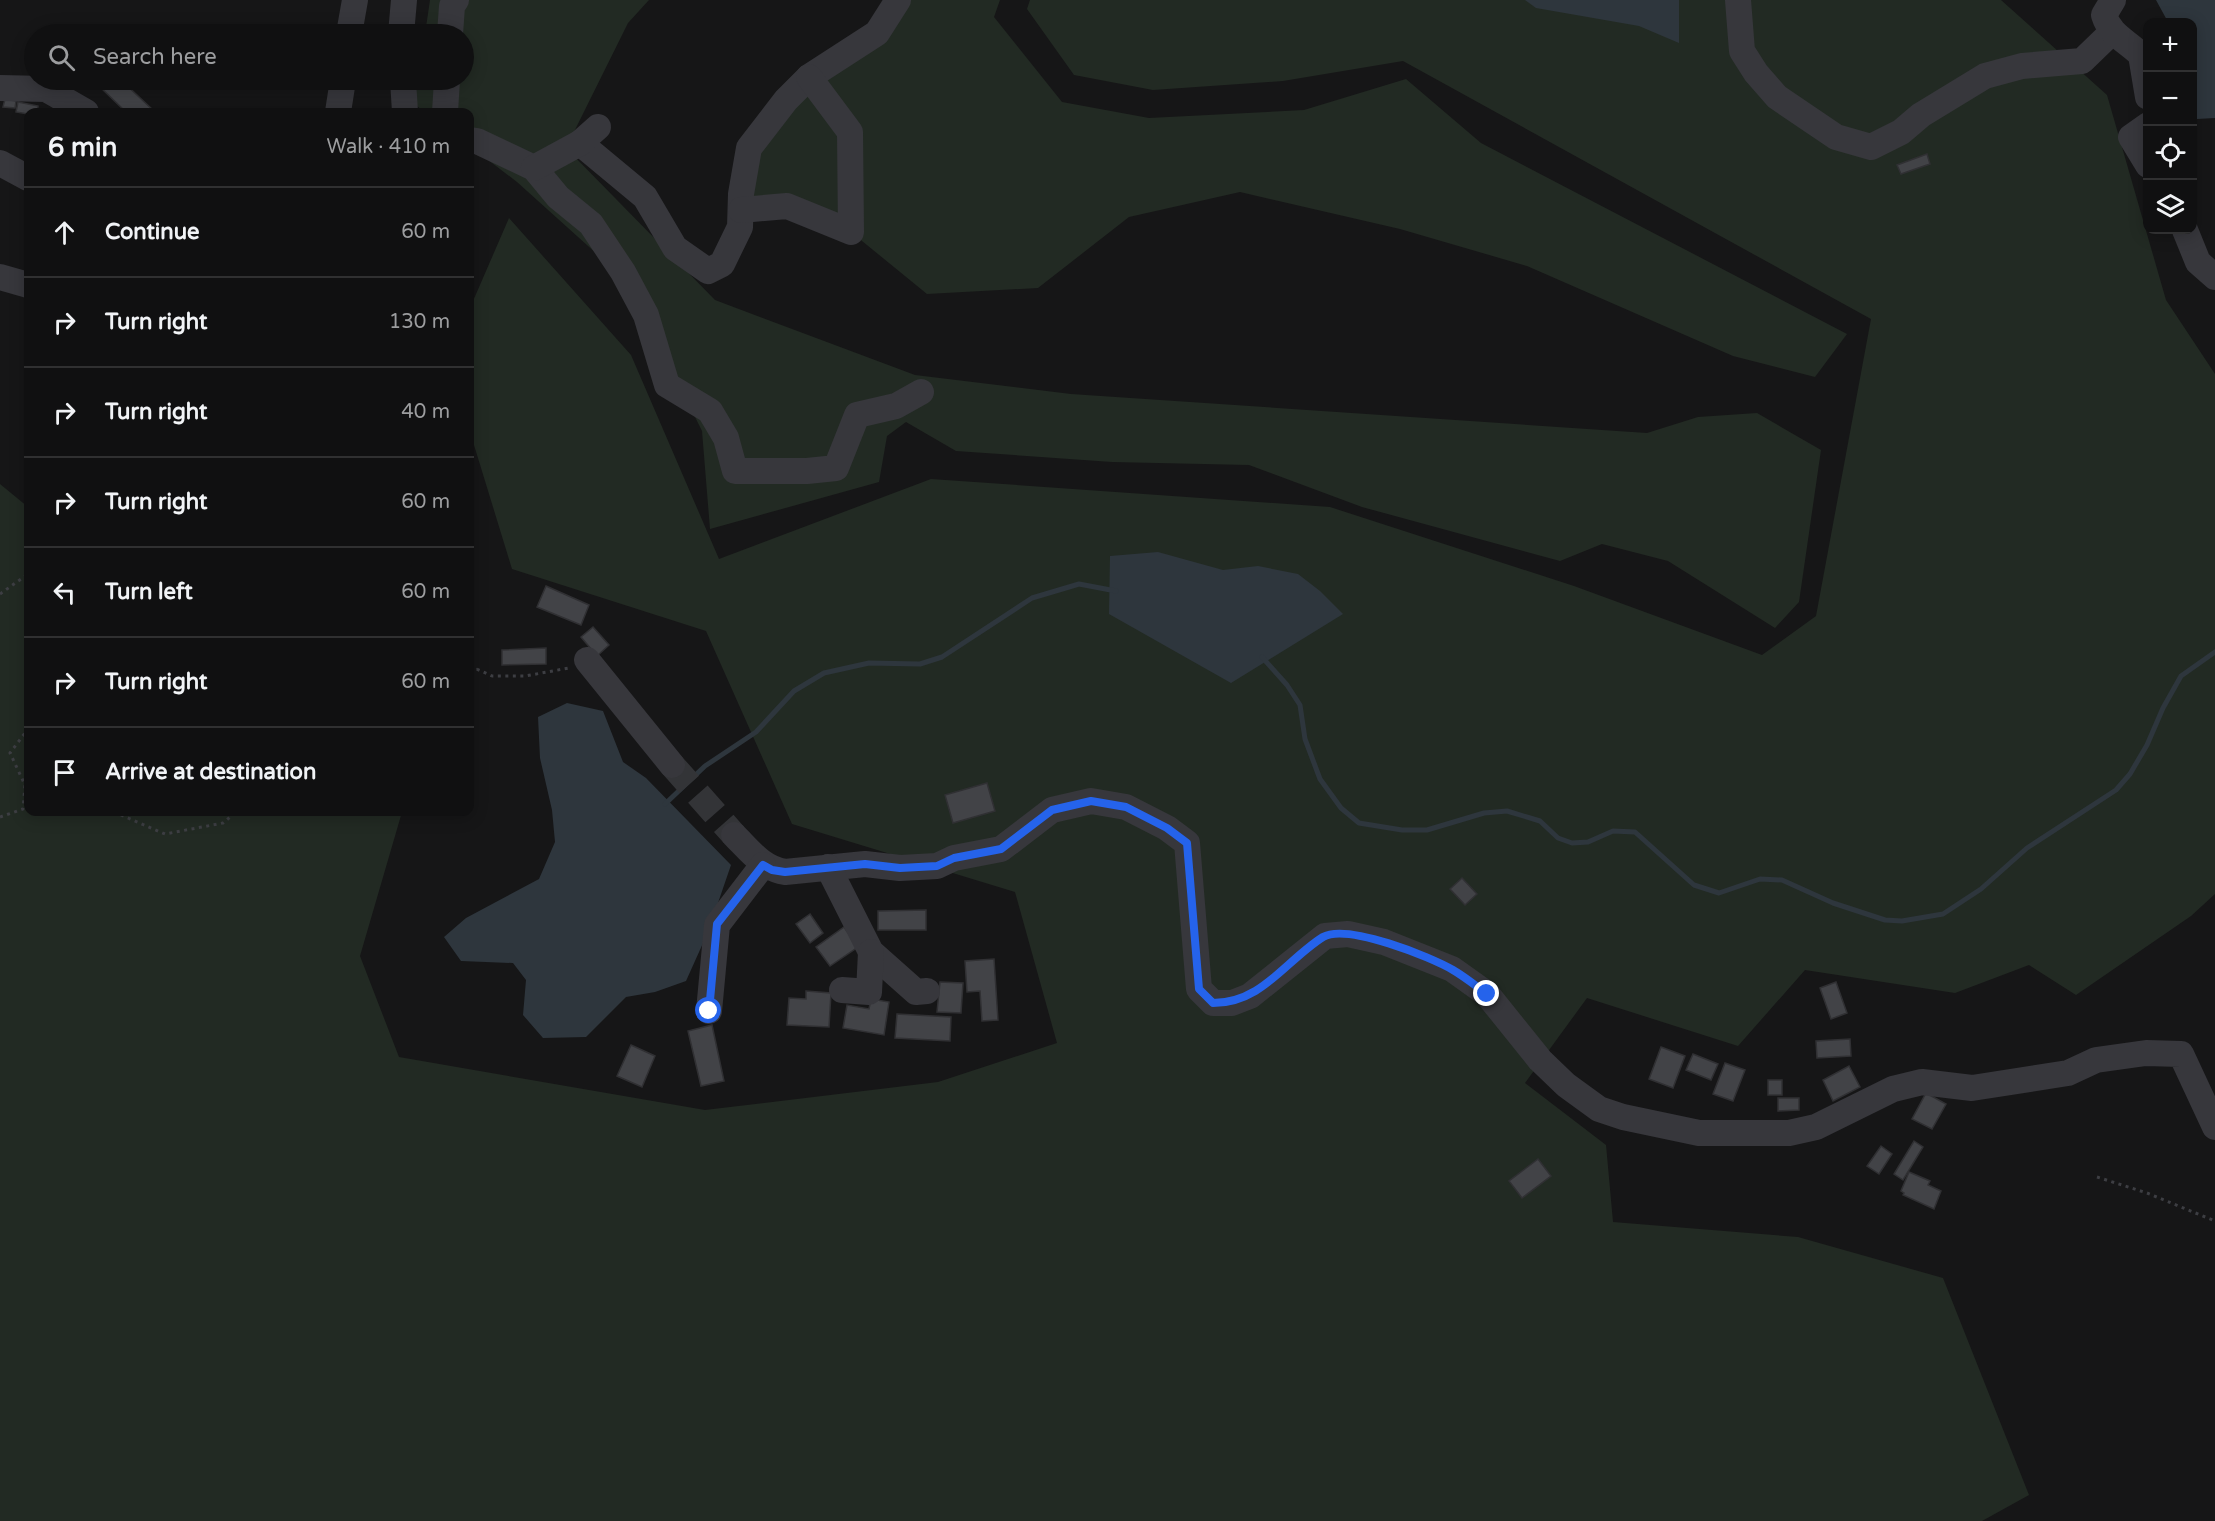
<!DOCTYPE html>
<meta charset="utf-8">
<style>
:root{--surface:#101011;--page:#1e1e1f;--text:#f1f3f6;--muted:#9c9d9f;--line:#303031}
body{margin:0;font-family:"Varela Round",sans-serif;background:var(--page);color:var(--text)}
.controls{position:absolute;right:18px;top:18px;display:grid;overflow:hidden;border-radius:12px;box-shadow:0 3px 15px #0003}
.controls button{width:54px;height:54px;display:grid;place-items:center;padding:0;border:0;border-bottom:2px solid var(--line);background:var(--surface);color:var(--text);font:30px sans-serif}
.stop{position:absolute;width:18px;height:18px;margin:-14px;border:4px solid #2563eb;border-radius:50%;background:#fff}
.stop.end{background:#2563eb;border-color:#fff;box-shadow:0 2px 6px #0008}
.list{margin:0;padding:0;list-style:none}
h2{display:flex;justify-content:space-between;align-items:center;height:78px;margin:0;padding:0 24px;font-size:26px}
h2 small{font-size:20px;font-weight:400;color:var(--muted)}
.list li{display:grid;grid-template-columns:39px 1fr auto;gap:18px;align-items:center;box-sizing:border-box;height:90px;padding:0 24px;border-top:2px solid var(--line)}
.list b{display:block;font-size:22px;white-space:nowrap}
.list em{font-size:20px;font-style:normal;color:var(--muted)}
.icon{flex:none;width:33px;height:33px;fill:none;stroke:currentColor;stroke-width:2;stroke-linecap:round;stroke-linejoin:round}
.map{position:relative;flex:none;width:2215px;height:1521px;overflow:hidden}
.search{position:absolute;background:var(--surface);box-shadow:0 3px 15px #0003;left:24px;top:24px;width:450px;height:66px;display:flex;align-items:center;gap:15px;box-sizing:border-box;padding:0 21px;border-radius:33px;color:var(--muted);font-size:22px}
.panel{position:absolute;background:var(--surface);box-shadow:0 3px 15px #0003;left:24px;top:108px;width:450px;height:708px;border-radius:12px}
.map>svg:first-child{display:block}
.green{fill:#222a23}
.water{fill:#2e363d}
.lines{fill:none;stroke-linecap:round;stroke-linejoin:round}
.stream{stroke:#2e363d;stroke-width:5}
.building{fill:#424347;stroke:#303033;stroke-width:1.5}
.minor-tunnel{stroke:#333437;stroke-width:26;stroke-dasharray:26 13;stroke-linecap:butt}
.path{stroke:#3d3e43;stroke-width:3;stroke-dasharray:3 4.5;stroke-linecap:butt}
.minor{stroke:#37373c;stroke-width:26}
.route{stroke:#2563eb;stroke-width:8}
</style>
<div class="map">
<svg width="2215" height="1521" viewBox="0 0 2215 1521">
<rect width="100%" height="100%" fill="#161617"/>
<g class="green">
<path d="M430 0H649L628 23 566 148 715 300 915 375 1071 394 1647 433 1698 417 1757 413 1821 450 1799 602 1775 628 1668 561 1602 544 1560 561 1362 507 1249 465 1112 462 956 451 906 422 887 436 879 482 710 529 702 431 628 282 517 182 470 146V112H425L414 104 418 80H464V34H425Z"/>
<path d="M898 0H1000L994 17 1062 102 1149 118 1304 110 1406 79 1481 143 1847 334 1815 377 1733 356 1527 266 1400 229 1240 192 1129 217 1038 288 927 294 851 232 741 194 749 148Z"/>
<path d="M1030 0H2001L2107 95 2166 300 2215 374V894L2191 916 2076 995 2029 965 1955 993 1805 970 1738 1046 1587 998 1525 1083 1606 1145 1613 1222 1798 1237 1943 1278 2029 1495 1982 1521H0V484L28 507V812H402L360 956 399 1057 705 1110 938 1082 1057 1043 1015 892 792 824 706 631 512 569 470 432V308L509 218 631 355 719 559 931 479 1330 507 1574 586 1762 655 1816 616 1871 319 1403 61 1283 81 1153 90 1074 75 1027 9Z"/>
</g>
<g class="water">
<path d="M1525 0H1679V43L1639 26 1536 8Z"/>
<path d="M2156 0H2215V118L2197 119 2193 111 2192 22H2168Z"/>
<path d="M1158 552 1223 570 1258 566 1298 574 1320 591 1343 614 1231 683 1109 614 1110 556Z"/>
<path d="M567 703 603 711 623 762 646 778 731 865 708 932 686 981 655 992 626 997 586 1037 543 1038 523 1015 526 980 513 963 461 961 444 937 466 918 539 879 555 842 552 810 540 758 538 717Z"/>
</g>
<g class="lines">
<g class="stream">
<path d="M1262 657 1287 685 1300 705 1305 739 1320 779 1341 808 1359 823 1402 830H1427L1484 813 1507 811 1540 821 1558 838 1572 843 1588 842 1613 831 1635 832 1694 885 1719 893 1760 879 1782 880 1833 903 1885 920 1902 921 1943 914 1981 889 2027 848 2116 790 2130 774 2147 745 2163 708 2181 676 2215 652"/>
<path d="M665 804 705 766 756 732 794 691 824 673 869 663 920 664 942 657 1032 598 1079 584 1116 591"/>
</g>
</g>
<g class="building">
<path d="M105 80H121L155 112H126L99 86Z"/>
<path d="M5 99 16 101 15 108 3 107Z"/>
<path d="M18 102 38 106 37 112 28 114 16 112Z"/>
<path d="M1927 154 1930 164 1901 174 1897 165Z"/>
<path d="M546 586 589 605 581 625 537 607Z"/>
<path d="M593 627 609 645 597 656 581 637Z"/>
<path d="M546 648V664L502 665V650Z"/>
<path d="M987 783 995 811 953 823 945 795Z"/>
<path d="M1462 878 1477 894 1465 905 1450 889Z"/>
<path d="M926 910V930H878V911Z"/>
<path d="M810 914 823 933 810 943 796 924Z"/>
<path d="M844 927 858 947 830 966 816 947Z"/>
<path d="M994 959 998 1020 982 1021 980 991 967 992 965 961Z"/>
<path d="M940 982 963 983 961 1013 937 1012Z"/>
<path d="M1836 982 1847 1013 1831 1019 1820 988Z"/>
<path d="M806 991 831 993 829 1027 787 1025 789 998 806 999Z"/>
<path d="M871 999 889 1002 884 1035 843 1028 847 1005 869 1009Z"/>
<path d="M897 1014 951 1017 950 1041 895 1038Z"/>
<path d="M712 1025 724 1081 701 1086 688 1031Z"/>
<path d="M1850 1039 1851 1056 1817 1058 1816 1041Z"/>
<path d="M631 1045 655 1056 642 1087 617 1076Z"/>
<path d="M1661 1047 1685 1056 1673 1088 1649 1079Z"/>
<path d="M1693 1054 1718 1064 1711 1080 1686 1070Z"/>
<path d="M1725 1063 1745 1070 1733 1101 1713 1094Z"/>
<path d="M1849 1066 1860 1087 1833 1101 1823 1080Z"/>
<rect x="1768" y="1080" width="14" height="15"/>
<path d="M1926 1093 1946 1104 1932 1129 1912 1119Z"/>
<path d="M1778 1098H1799V1110L1778 1111Z"/>
<path d="M1914 1141 1923 1147 1903 1180 1894 1174Z"/>
<path d="M1881 1146 1892 1154 1879 1174 1867 1166Z"/>
<path d="M1538 1159 1551 1176 1522 1198 1509 1181Z"/>
<path d="M1909 1172 1930 1181 1928 1185 1941 1191 1934 1209 1903 1195 1904 1193 1901 1191Z"/>
</g>
<g class="lines">
<path class="minor-tunnel" d="M672 765 734 835"/>
<g class="path">
<path d="M0 594 28 574"/>
<path d="M470 666 492 676H525L569 668"/>
<path d="M470 673 477 669"/>
<path d="M114 812 165 834 223 823 236 812"/>
<path d="M314 815 315 812"/>
<path d="M0 817 23 809 25 785 10 753 25 733 28 738"/>
<path d="M2097 1177 2147 1193 2215 1221"/>
</g>
<g class="minor">
<path d="M1738 0 1742 51 1756 73 1777 97 1836 137 1871 147 1901 132 1921 115 1985 76 2022 66 2082 61 2112 32"/>
<path d="M2113 0 2104 15C2110 35 2127 41 2141 55L2148 97"/>
<path d="M349 34 355 0"/>
<path d="M401 34 404 0"/>
<path d="M450 34 452 6 456 0"/>
<path d="M403 80 405 112"/>
<path d="M0 88 46 89 86 112"/>
<path d="M338 112 343 80"/>
<path d="M445 112 447 80"/>
<path d="M2148 125 2131 137 2148 165"/>
<path d="M470 140 477 141 534 168 558 197 591 224 623 272 646 315 667 385 710 411 726 438 735 471H807L836 468 857 415 896 406 921 392"/>
<path d="M580 143 645 197 675 248 708 271 722 264 740 227 741 194 749 148 786 100 809 77 877 33 898 0"/>
<path d="M0 163 28 178"/>
<path d="M534 168 580 143 598 127"/>
<path d="M741 210 787 206 851 232 850 132 809 77"/>
<path d="M2185 230 2198 262 2215 277"/>
<path d="M0 277 28 285"/>
<path d="M587 660 672 765"/>
<path d="M734 835C750 851 762 868 785 872L865 864 900 868 937 866 954 858 1001 849 1052 810 1091 801 1126 807 1167 828 1187 843 1199 989 1213 1003H1232L1250 996 1325 936 1348 934 1384 942 1452 969 1487 994 1540 1060 1566 1085 1599 1109 1623 1117 1699 1133H1789L1816 1127 1893 1089 1922 1082 1972 1088 2068 1073 2096 1060 2146 1053 2181 1054 2215 1127"/>
<path d="M828 867 871 952 916 992 927 991"/>
<path d="M842 990 869 992 871 952"/>
<path d="M709 1011 717 925 763 865"/>
</g>
</g>
<g class="lines">
<path class="route" d="M709 1011 717 924 763 865 772 870 785 872 865 864 900 868 937 866 954 858 1001 849 1052 810 1091 801 1126 807 1167 828 1187 843 1199 989 1213 1003C1262 1003 1285 961 1323 937 1347 923 1431 957 1453 970 1465 977 1476 986 1487 994"/>
</g>
</svg>
<div class="controls">
<button>+</button>
<button>−</button>
<button><svg class="icon" aria-label="locate" viewBox="0 0 24 24"><circle cx="12" cy="12" r="6"/><path d="M12 2v4M12 18v4M2 12h4M18 12h4"/></svg></button>
<button><svg class="icon" aria-label="layers" viewBox="0 0 24 24"><path d="M12 4l9 5-9 5-9-5zM3 14l9 5 9-5"/></svg></button>
</div>
<div class="stop" style="left:709px;top:1011px"></div>
<div class="stop end" style="left:1487px;top:994px"></div>
<div class="search"><svg class="icon" aria-label="search" viewBox="0 0 24 24"><circle cx="10" cy="10" r="6"/><path d="M15 15l6 6"/></svg>Search here</div>
<section class="panel">
<h2>6 min<small>Walk · 410 m</small></h2>
<ul class="list">
<li><svg class="icon" aria-label="ahead" viewBox="0 0 24 24"><path d="M12 20V5M6 11l6-6 6 6"/></svg><div><b>Continue</b></div><em>60 m</em></li>
<li><svg class="icon" aria-label="right" viewBox="0 0 24 24"><path d="M7 20v-9h11M14 6l5 5-5 5"/></svg><div><b>Turn right</b></div><em>130 m</em></li>
<li><svg class="icon" aria-label="right" viewBox="0 0 24 24"><path d="M7 20v-9h11M14 6l5 5-5 5"/></svg><div><b>Turn right</b></div><em>40 m</em></li>
<li><svg class="icon" aria-label="right" viewBox="0 0 24 24"><path d="M7 20v-9h11M14 6l5 5-5 5"/></svg><div><b>Turn right</b></div><em>60 m</em></li>
<li><svg class="icon" aria-label="left" viewBox="0 0 24 24"><path d="M17 20v-9H6M10 6l-5 5 5 5"/></svg><div><b>Turn left</b></div><em>60 m</em></li>
<li><svg class="icon" aria-label="right" viewBox="0 0 24 24"><path d="M7 20v-9h11M14 6l5 5-5 5"/></svg><div><b>Turn right</b></div><em>60 m</em></li>
<li><svg class="icon" aria-label="arrive" viewBox="0 0 24 24"><path d="M6 21V4h12l-3 4 3 4H6"/></svg><div><b>Arrive at destination</b></div></li>
</ul>
</section>
</div>
